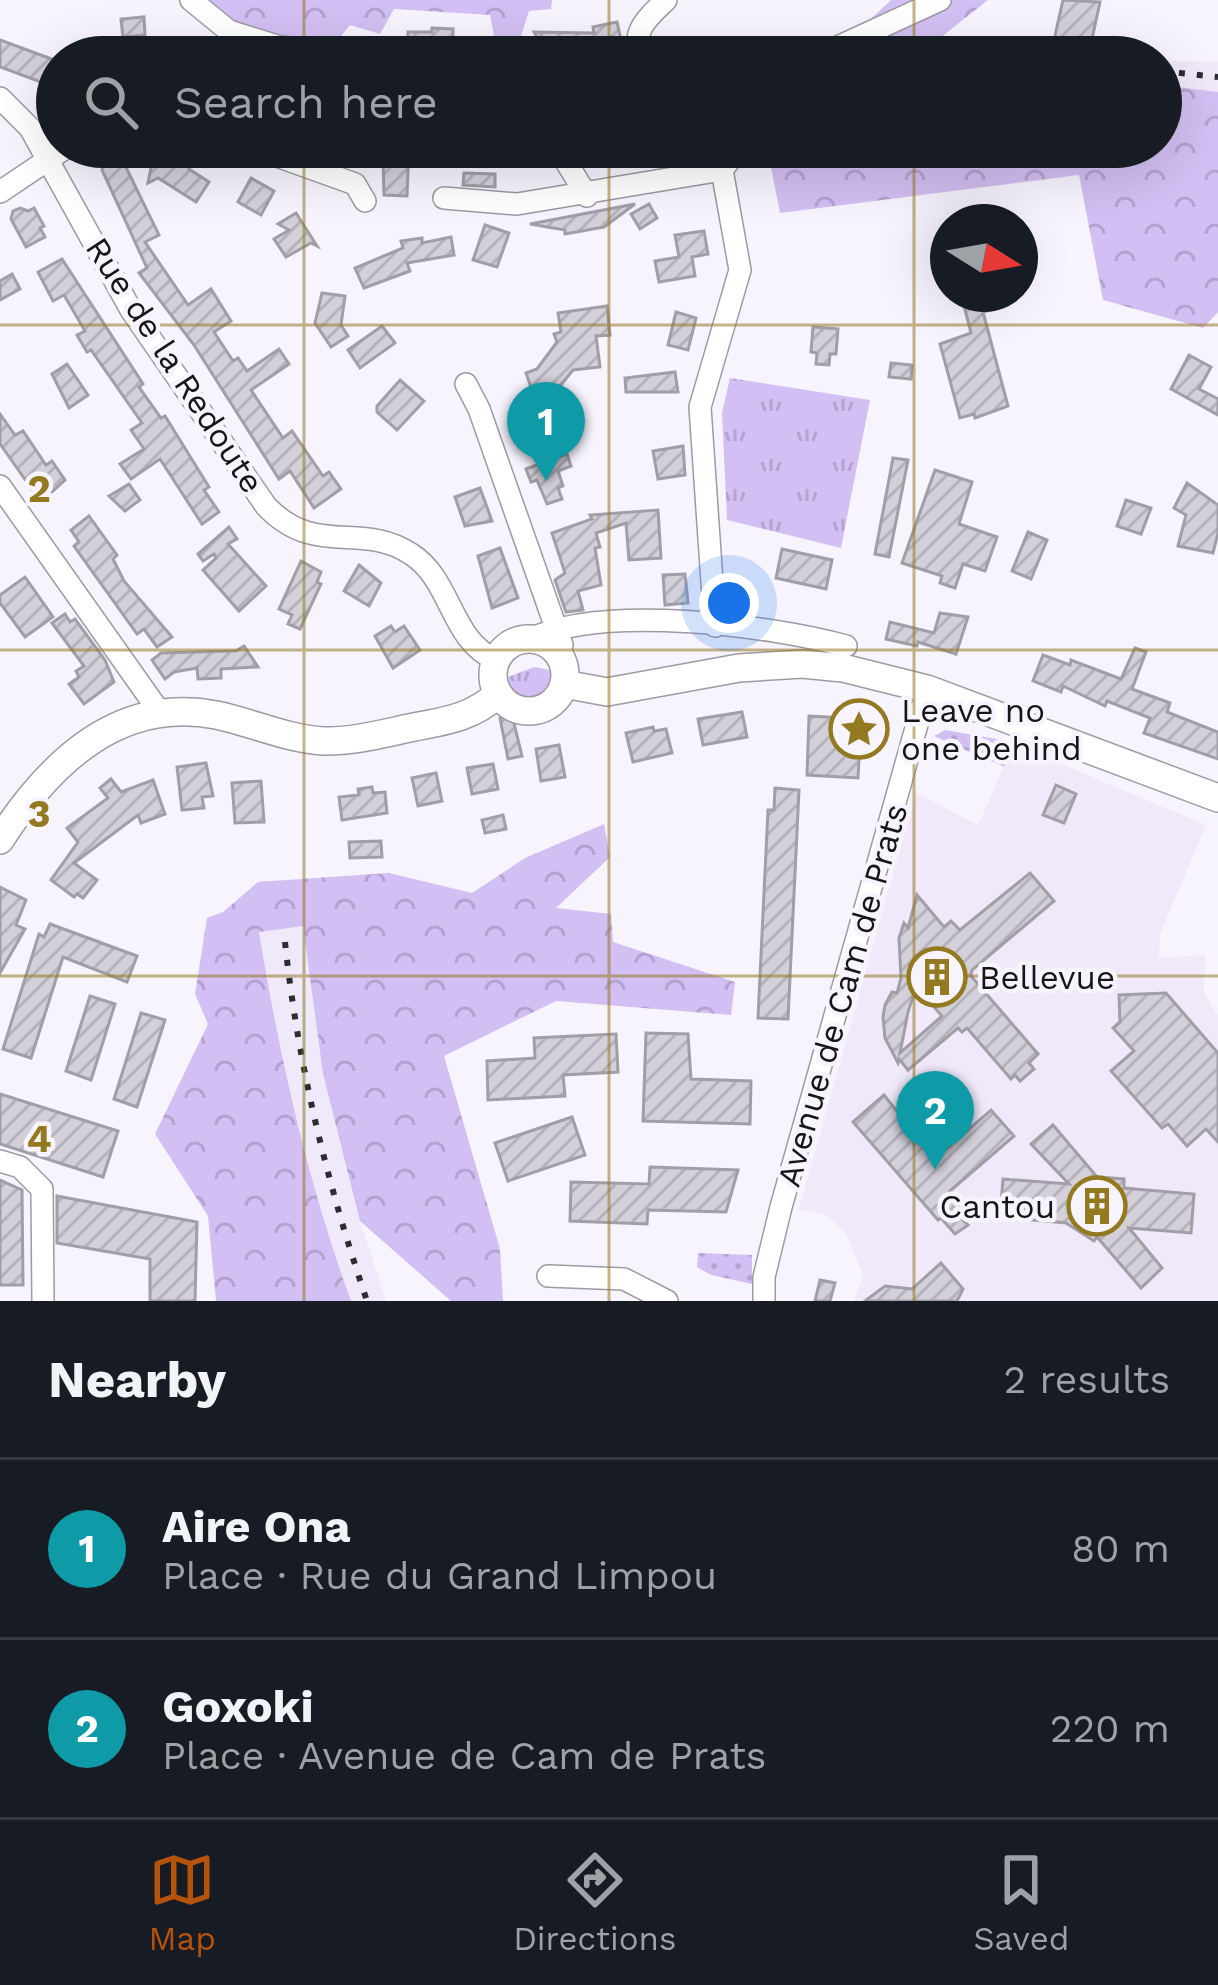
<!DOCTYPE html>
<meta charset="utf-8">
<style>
:root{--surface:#171b24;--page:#242831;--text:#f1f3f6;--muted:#9ea1a6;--line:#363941;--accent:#b45309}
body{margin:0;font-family:"Work Sans",sans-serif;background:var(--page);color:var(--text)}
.compass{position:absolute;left:930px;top:204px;width:108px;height:108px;border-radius:50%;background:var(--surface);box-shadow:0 12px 48px #0002;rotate:101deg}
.you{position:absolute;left:729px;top:603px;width:42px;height:42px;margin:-30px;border:9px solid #fff;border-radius:50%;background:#1a73e8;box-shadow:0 0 0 18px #1a73e833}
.badge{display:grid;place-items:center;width:78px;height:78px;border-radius:50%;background:var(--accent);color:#fff;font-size:39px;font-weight:700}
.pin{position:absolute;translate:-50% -99px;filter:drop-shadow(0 3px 6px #0008)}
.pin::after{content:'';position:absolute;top:63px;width:42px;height:36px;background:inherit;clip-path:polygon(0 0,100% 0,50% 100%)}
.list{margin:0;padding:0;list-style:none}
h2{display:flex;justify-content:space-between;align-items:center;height:156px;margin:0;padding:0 48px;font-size:51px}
h2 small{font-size:39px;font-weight:400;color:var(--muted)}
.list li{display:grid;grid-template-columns:78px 1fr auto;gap:36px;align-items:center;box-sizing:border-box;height:180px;padding:0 48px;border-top:3px solid var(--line)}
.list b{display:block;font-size:45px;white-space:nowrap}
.list p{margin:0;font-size:39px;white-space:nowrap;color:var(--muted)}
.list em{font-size:39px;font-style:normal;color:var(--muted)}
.icon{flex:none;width:66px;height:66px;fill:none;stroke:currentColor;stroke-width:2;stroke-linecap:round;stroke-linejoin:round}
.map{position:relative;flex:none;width:1218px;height:1301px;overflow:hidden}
.search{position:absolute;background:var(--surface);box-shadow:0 12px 48px #0002;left:36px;right:36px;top:36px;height:132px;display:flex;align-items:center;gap:30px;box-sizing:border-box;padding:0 42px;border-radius:66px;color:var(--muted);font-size:45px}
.sheet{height:516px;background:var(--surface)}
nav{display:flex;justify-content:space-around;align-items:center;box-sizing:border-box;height:168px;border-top:3px solid var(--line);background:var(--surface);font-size:33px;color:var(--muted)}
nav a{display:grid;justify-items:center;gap:6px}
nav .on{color:var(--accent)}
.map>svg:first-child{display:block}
.built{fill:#efe9fa}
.grass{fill:url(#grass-tufts)}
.forest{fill:url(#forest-crowns)}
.park{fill:url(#park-dots)}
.building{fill:url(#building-hatch);stroke:#a19ea7;stroke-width:3;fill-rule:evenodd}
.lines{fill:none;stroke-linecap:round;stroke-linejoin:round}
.minor-casing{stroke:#9e9aa4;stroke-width:24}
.major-casing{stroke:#9e9aa4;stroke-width:30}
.minor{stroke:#fff;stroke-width:21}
.major{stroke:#fff;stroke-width:27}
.rail{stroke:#2d2c30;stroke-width:6;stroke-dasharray:6 12;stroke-linecap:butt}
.grid{fill:none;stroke:#937920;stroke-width:3;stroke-opacity:0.55}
.labels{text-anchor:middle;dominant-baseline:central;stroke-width:9;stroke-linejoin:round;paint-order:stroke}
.street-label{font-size:33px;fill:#161518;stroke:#f7f4fe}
.poi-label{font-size:33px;fill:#161518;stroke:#f7f4fe;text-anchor:start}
.grid-label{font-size:39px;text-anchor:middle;font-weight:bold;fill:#937920;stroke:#f7f4fe;stroke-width:9;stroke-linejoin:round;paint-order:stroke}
</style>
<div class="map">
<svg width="1218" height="1301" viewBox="0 0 1218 1301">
<defs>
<pattern id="grass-tufts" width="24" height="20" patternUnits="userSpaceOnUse" patternTransform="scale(3)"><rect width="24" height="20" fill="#d2bff3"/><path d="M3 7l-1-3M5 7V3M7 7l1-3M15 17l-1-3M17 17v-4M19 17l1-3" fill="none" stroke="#b4a3d0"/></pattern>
<pattern id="forest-crowns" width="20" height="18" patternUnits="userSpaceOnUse" patternTransform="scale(3)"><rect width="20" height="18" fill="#d2bff3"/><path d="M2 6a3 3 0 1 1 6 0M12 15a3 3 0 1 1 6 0" fill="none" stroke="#b4a3d0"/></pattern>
<pattern id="park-dots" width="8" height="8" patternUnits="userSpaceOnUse" patternTransform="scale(3)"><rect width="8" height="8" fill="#d2bff3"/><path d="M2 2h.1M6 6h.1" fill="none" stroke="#b4a3d0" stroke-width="1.8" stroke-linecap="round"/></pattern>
<pattern id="building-hatch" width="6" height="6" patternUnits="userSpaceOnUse" patternTransform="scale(3)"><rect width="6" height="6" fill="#d4d0da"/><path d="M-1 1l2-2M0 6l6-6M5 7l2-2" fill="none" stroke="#b5b2ba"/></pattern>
</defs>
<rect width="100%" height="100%" fill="#f7f4fe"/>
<g class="built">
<path d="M1161 61H1218V92L1161 85Z"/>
<path d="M1014 744 1206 825 1160 934 1159 958 1205 955 1204 992 1218 1016V1301H854L863 1275 847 1235 826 1215 799 1209 916 793 978 825Z"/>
<path d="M303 926 323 1074 360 1221 386 1301H351L318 1211 281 1065 259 931Z"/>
</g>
<g class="grass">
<path d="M730 378 870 400 841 548 727 520 722 413Z"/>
<path d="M534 667 555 671 553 690 533 703C517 702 506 695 503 679Z"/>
</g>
<g class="forest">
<path d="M203 0H552L551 9 529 11 514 57H504L497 51 490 15 394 9 380 34 350 25 328 52 229 23Z"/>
<path d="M891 0H988L916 57H830Z"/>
<path d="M1161 85 1218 92V312L1203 328 1103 300 1079 175 780 213 770 162 803 147H1161Z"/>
<path d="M604 824 610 857 556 908 611 914 613 942 735 982 731 1015 556 1001 444 1056 500 1249 503 1301H451L360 1221 323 1074 303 926 259 932C280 1059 307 1180 351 1301H216L208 1216 155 1134 208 1024 195 994 207 918 223 912 258 882 389 873 472 893 525 858Z"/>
</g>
<g class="park">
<path d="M945 730 1013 742 1014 744 1004 767 934 736Z"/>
<path d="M698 1253 752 1255V1284L711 1275 697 1267Z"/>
</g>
<g class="building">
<path d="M1063 0 1100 2 1090 48 1054 40Z"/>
<path d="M144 17 145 35 123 37 121 19Z"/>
<path d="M617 22 624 53 602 57H548L534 32 594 33 593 27Z"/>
<path d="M432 28 453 29V57L408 56V32H432Z"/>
<path d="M0 40 57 61 49 85 0 67Z"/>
<path d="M155 147H174L194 160 189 169 209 182 196 202 158 178 148 183Z"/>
<path d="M352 147H409L407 196 384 195 383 160 351 154Z"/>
<path d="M653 147H692L695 155 657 163Z"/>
<path d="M120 155 159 235 145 242 188 305 211 289 231 321 214 332 233 361 238 358 247 371 279 349 289 364 251 390 283 438 292 431 323 476 329 472 341 489 314 508 290 471 279 479 194 345 139 273 147 268 102 170 104 163Z"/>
<path d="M464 173 495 174V187L463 185Z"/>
<path d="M251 178 274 191 261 215 238 202Z"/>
<path d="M635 204 604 227 565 234V230L530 224Z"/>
<path d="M649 204 657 218 640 229 631 214Z"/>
<path d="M20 208 28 211 34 208 44 226 40 228 45 237 26 247 11 219 13 211Z"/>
<path d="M296 213 317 246 311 243 286 257 274 239 289 230 278 224Z"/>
<path d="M485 225 509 233 497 267 473 260Z"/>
<path d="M704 231 708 254 692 257 695 276 659 282 655 261 679 257 675 235Z"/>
<path d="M451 237 454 255 407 263 410 271 364 288 355 268 403 248 401 241 422 238V243Z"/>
<path d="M62 259 143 384 139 387 161 418 165 416 209 487 204 490 219 512 202 524 160 459 131 479 120 464 144 449 131 430 142 423 91 350 87 352 77 335 85 331 64 295 53 301 38 272Z"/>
<path d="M12 274 20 289 0 300V281Z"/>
<path d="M322 293 345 296 341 325 348 336 331 347 315 323Z"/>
<path d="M961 294H998L1001 307 983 312 1008 406 975 418 974 414 960 418 940 344 971 333Z"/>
<path d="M607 306 610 335 596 336 600 367 573 370 556 391 568 422 526 432 519 411 537 405 526 373 537 369 557 342 554 334 561 332 558 313Z"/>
<path d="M676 312 696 318 688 350 668 345Z"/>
<path d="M382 326 395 343 360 368 348 350Z"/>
<path d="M813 327 838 329 836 354H830L829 365 816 364 817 353 811 352Z"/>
<path d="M1189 355 1211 367 1199 389 1218 399V415L1171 389Z"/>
<path d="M891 363 912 365 911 379 889 377Z"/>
<path d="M67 364 88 395 69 408 52 374Z"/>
<path d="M675 372 678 392H626L625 378Z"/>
<path d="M400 380 424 401 397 430 377 412V406Z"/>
<path d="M0 414 15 435 23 431 46 465 52 461 65 480 41 502 0 444Z"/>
<path d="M683 446 685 475 658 479 653 451Z"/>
<path d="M567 454 571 466 558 471 563 486 558 488 562 499 547 504 537 480 531 482 526 469Z"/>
<path d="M893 458 908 460 889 557 875 554Z"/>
<path d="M935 470 972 482 959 524 997 537 985 571 963 564 955 588 940 583 942 576 902 563Z"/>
<path d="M1187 483 1218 505V533L1213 553 1178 546 1186 515 1174 508Z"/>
<path d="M129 484 140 500 125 511 109 496Z"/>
<path d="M480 488 492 521 465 526 455 497Z"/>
<path d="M1126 500 1151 508 1141 534 1117 526Z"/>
<path d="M658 510 661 558 629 560 626 523 596 533 600 547 595 548 601 585 578 591 583 610 566 612 555 580 565 573 552 533 592 519 590 515Z"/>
<path d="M89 516 117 555 113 559 124 581 172 637 157 647 144 629 137 634 74 546 79 542 71 530Z"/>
<path d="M229 527 237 539 228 544 266 586 239 611 203 570 216 558 214 554 203 561 198 554Z"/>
<path d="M1028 532 1047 540 1031 579 1012 571Z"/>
<path d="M500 548 518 598 492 608 478 556Z"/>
<path d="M782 549 832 560 826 589 776 578Z"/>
<path d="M301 561 321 572 317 582 321 584 300 629 288 624 292 615 279 609Z"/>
<path d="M359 565 381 583 369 606 344 591Z"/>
<path d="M685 574 688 603 665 605 663 575Z"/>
<path d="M25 577 53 617 25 637 0 603V595Z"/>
<path d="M940 613 968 617 956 654 918 642 917 646 886 639 890 622 934 633Z"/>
<path d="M65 614 70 622 75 619 105 660 114 682 84 704 69 684 79 677 76 671 84 666 52 623Z"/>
<path d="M391 626 395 632 404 626 420 650 393 668 375 636Z"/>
<path d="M244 646 258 667 221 669V678L198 679 197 668 174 672 165 679 152 660 161 653 236 651Z"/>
<path d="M1135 648 1146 652 1132 689 1170 703 1167 712 1218 732V759L1144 733 1150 718 1107 701 1105 706 1063 686 1061 692 1033 681 1043 655 1070 665 1071 660 1121 679Z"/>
<path d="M742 712 747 737 703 745 698 719Z"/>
<path d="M512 715 522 756 508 759 500 718Z"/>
<path d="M809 716 861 719 858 778 807 775Z"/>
<path d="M653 727 654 731 666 729 672 753 633 762 626 733Z"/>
<path d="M559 745 565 777 541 781 536 749Z"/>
<path d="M206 763 213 796 202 797 204 808 182 810 177 767Z"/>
<path d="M493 764 498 789 472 794 467 768Z"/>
<path d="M436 773 442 801 418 806 412 778Z"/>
<path d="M111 779 121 792 153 780 165 814 141 823 138 815 74 863 97 880 83 898 77 894 74 897 51 880 78 842 67 828 108 798 100 788Z"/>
<path d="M261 781 264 822 235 823 232 783Z"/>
<path d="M1056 785 1076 794 1064 823 1043 815Z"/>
<path d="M372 787 373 793 385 792 387 813 342 820 339 797 359 795 358 789Z"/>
<path d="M775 788 799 790 788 1019 758 1018 768 810H774Z"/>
<path d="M503 815 506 829 485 833 482 820Z"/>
<path d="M381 841 382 857 350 858 349 842Z"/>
<path d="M1030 873 1054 901 972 970 971 976 1038 1054 1029 1063 1034 1069 1020 1081 1015 1075 1011 1079 967 1028 962 1032 958 1028 908 1070 899 1059 898 1063 885 1038 883 1017 885 1005 892 992 897 993 901 978 899 938 904 923 908 928 917 895 944 927 951 921 960 930ZM916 987 942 1016 900 1053 908 1012Z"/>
<path d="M0 887 26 900 16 925 25 929 0 973Z"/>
<path d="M50 924 137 956 127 982 63 957 31 1058 3 1049 39 934 44 937Z"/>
<path d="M1166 993 1218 1053V1142L1206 1129 1187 1146 1168 1124 1162 1128 1111 1071 1134 1051 1113 1028 1120 1022 1119 995Z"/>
<path d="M90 996 115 1004 91 1080 66 1071Z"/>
<path d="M141 1013 165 1020 137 1107 114 1099Z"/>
<path d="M646 1033 688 1034 691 1079 751 1081 750 1124 643 1121Z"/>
<path d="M616 1034 618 1072 563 1075 565 1096 488 1100 487 1061 535 1058 534 1038Z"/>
<path d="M0 1094 118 1131 103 1177 0 1144Z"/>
<path d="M884 1095 926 1148 945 1150 991 1110 1014 1136 950 1191 970 1213 962 1219 968 1225 955 1234 941 1218 938 1220 853 1122Z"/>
<path d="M572 1117 585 1155 508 1181 495 1143Z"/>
<path d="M1053 1125 1097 1177 1124 1179V1188L1194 1194 1191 1233 1129 1228 1162 1268 1141 1288 1097 1237 1094 1241 1066 1223 1000 1217 1003 1179 1069 1184 1031 1144Z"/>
<path d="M650 1167 738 1170 726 1212 648 1210 647 1224 570 1221 571 1182 649 1184Z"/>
<path d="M0 1180 22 1190 23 1285H0Z"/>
<path d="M57 1196 197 1222 195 1301H150V1259L57 1243Z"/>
<path d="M941 1263 963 1289 957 1301H865L885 1286 912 1289Z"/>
<path d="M820 1280 835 1283 830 1301H815Z"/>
</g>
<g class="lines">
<g class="minor-casing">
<g id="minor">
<path d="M191 0 229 31 312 57"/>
<path d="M642 57C629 33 649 16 666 0"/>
<path d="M816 57 940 0"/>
<path d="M0 98 30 128 131 310 266 506C315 558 362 521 411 554 452 580 450 640 496 660"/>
<path d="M252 147 355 184 365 201"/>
<path d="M557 147 587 196"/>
<path d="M707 147 722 170 740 270 700 407 715 626"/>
<path d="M722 170 740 147"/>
<path d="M0 192 67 147"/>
<path d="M444 198 517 204 722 170"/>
<path d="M466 384 479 409 562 645"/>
<path d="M0 486 161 714"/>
<path d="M531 639C602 604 769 625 846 646"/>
<path d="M0 1161 20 1167 42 1189 43 1301"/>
<path d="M548 1276 624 1279 667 1301"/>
<path d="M764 1301V1277L781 1207 927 689"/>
</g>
</g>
<g class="major-casing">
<g id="major">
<circle cx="529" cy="675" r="36"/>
<path d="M564 684 607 692 739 668 802 664 843 668 927 689 1218 798"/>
<path d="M0 840C48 765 117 696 216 715 251 722 287 739 323 741 353 742 385 733 414 727 447 721 473 717 498 694"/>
</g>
</g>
<use href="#minor" class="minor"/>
<use href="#major" class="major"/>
<g class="rail">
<path d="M1161 71 1218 77"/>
<path d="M285 942C298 1066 327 1183 367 1301"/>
</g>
</g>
<path class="grid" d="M304 0V57M609 0V57M914 0V57M304 147V1301M609 147V1301M914 147V1301M0 325H1218M0 650H1218M0 976H1218"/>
<defs>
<g id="sight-ring" transform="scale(3)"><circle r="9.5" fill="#f7f4fe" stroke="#937920" stroke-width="1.5"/><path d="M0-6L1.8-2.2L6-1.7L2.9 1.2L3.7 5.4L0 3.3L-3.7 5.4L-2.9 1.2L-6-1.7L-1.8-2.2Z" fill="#937920"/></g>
<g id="building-ring" transform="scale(3)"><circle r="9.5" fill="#f7f4fe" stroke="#937920" stroke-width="1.5"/><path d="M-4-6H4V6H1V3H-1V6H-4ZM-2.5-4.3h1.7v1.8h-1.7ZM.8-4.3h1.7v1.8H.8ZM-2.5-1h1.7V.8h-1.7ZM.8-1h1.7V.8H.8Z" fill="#937920"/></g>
</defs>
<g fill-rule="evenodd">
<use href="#sight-ring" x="859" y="729"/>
<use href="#building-ring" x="937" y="977"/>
<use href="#building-ring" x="1097" y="1206"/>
</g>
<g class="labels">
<g class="street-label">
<text transform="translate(175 365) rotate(57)">Rue de la Redoute</text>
<text transform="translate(842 995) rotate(-74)">Avenue de Cam de Prats</text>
</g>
<g class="poi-label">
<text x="901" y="710">Leave no<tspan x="901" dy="38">one behind</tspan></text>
<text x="979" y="977">Bellevue</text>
<text x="1055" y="1206" text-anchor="end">Cantou</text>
</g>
</g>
<g class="grid-label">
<text x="39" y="502">2</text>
<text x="39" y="827">3</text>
<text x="39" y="1152">4</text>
</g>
</svg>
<svg class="compass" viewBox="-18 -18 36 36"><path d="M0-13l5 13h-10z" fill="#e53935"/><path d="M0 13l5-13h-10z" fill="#9ea1a6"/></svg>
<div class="you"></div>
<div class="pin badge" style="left:546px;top:481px;background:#0f9aa8">1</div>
<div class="pin badge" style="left:935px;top:1170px;background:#0f9aa8">2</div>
<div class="search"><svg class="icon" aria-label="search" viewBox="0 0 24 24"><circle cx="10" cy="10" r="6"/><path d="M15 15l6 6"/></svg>Search here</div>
</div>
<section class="sheet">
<h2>Nearby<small>2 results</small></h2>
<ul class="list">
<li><span class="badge" style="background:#0f9aa8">1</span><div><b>Aire Ona</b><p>Place · Rue du Grand Limpou</p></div><em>80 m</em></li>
<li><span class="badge" style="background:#0f9aa8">2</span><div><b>Goxoki</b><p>Place · Avenue de Cam de Prats</p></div><em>220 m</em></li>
</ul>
</section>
<nav>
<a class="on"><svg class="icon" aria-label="map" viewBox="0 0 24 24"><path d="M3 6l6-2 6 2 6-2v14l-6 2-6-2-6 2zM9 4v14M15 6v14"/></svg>Map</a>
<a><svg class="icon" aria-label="directions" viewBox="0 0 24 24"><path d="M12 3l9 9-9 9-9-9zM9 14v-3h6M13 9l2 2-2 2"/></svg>Directions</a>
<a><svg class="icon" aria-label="saved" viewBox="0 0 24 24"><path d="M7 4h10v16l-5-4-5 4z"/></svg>Saved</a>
</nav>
